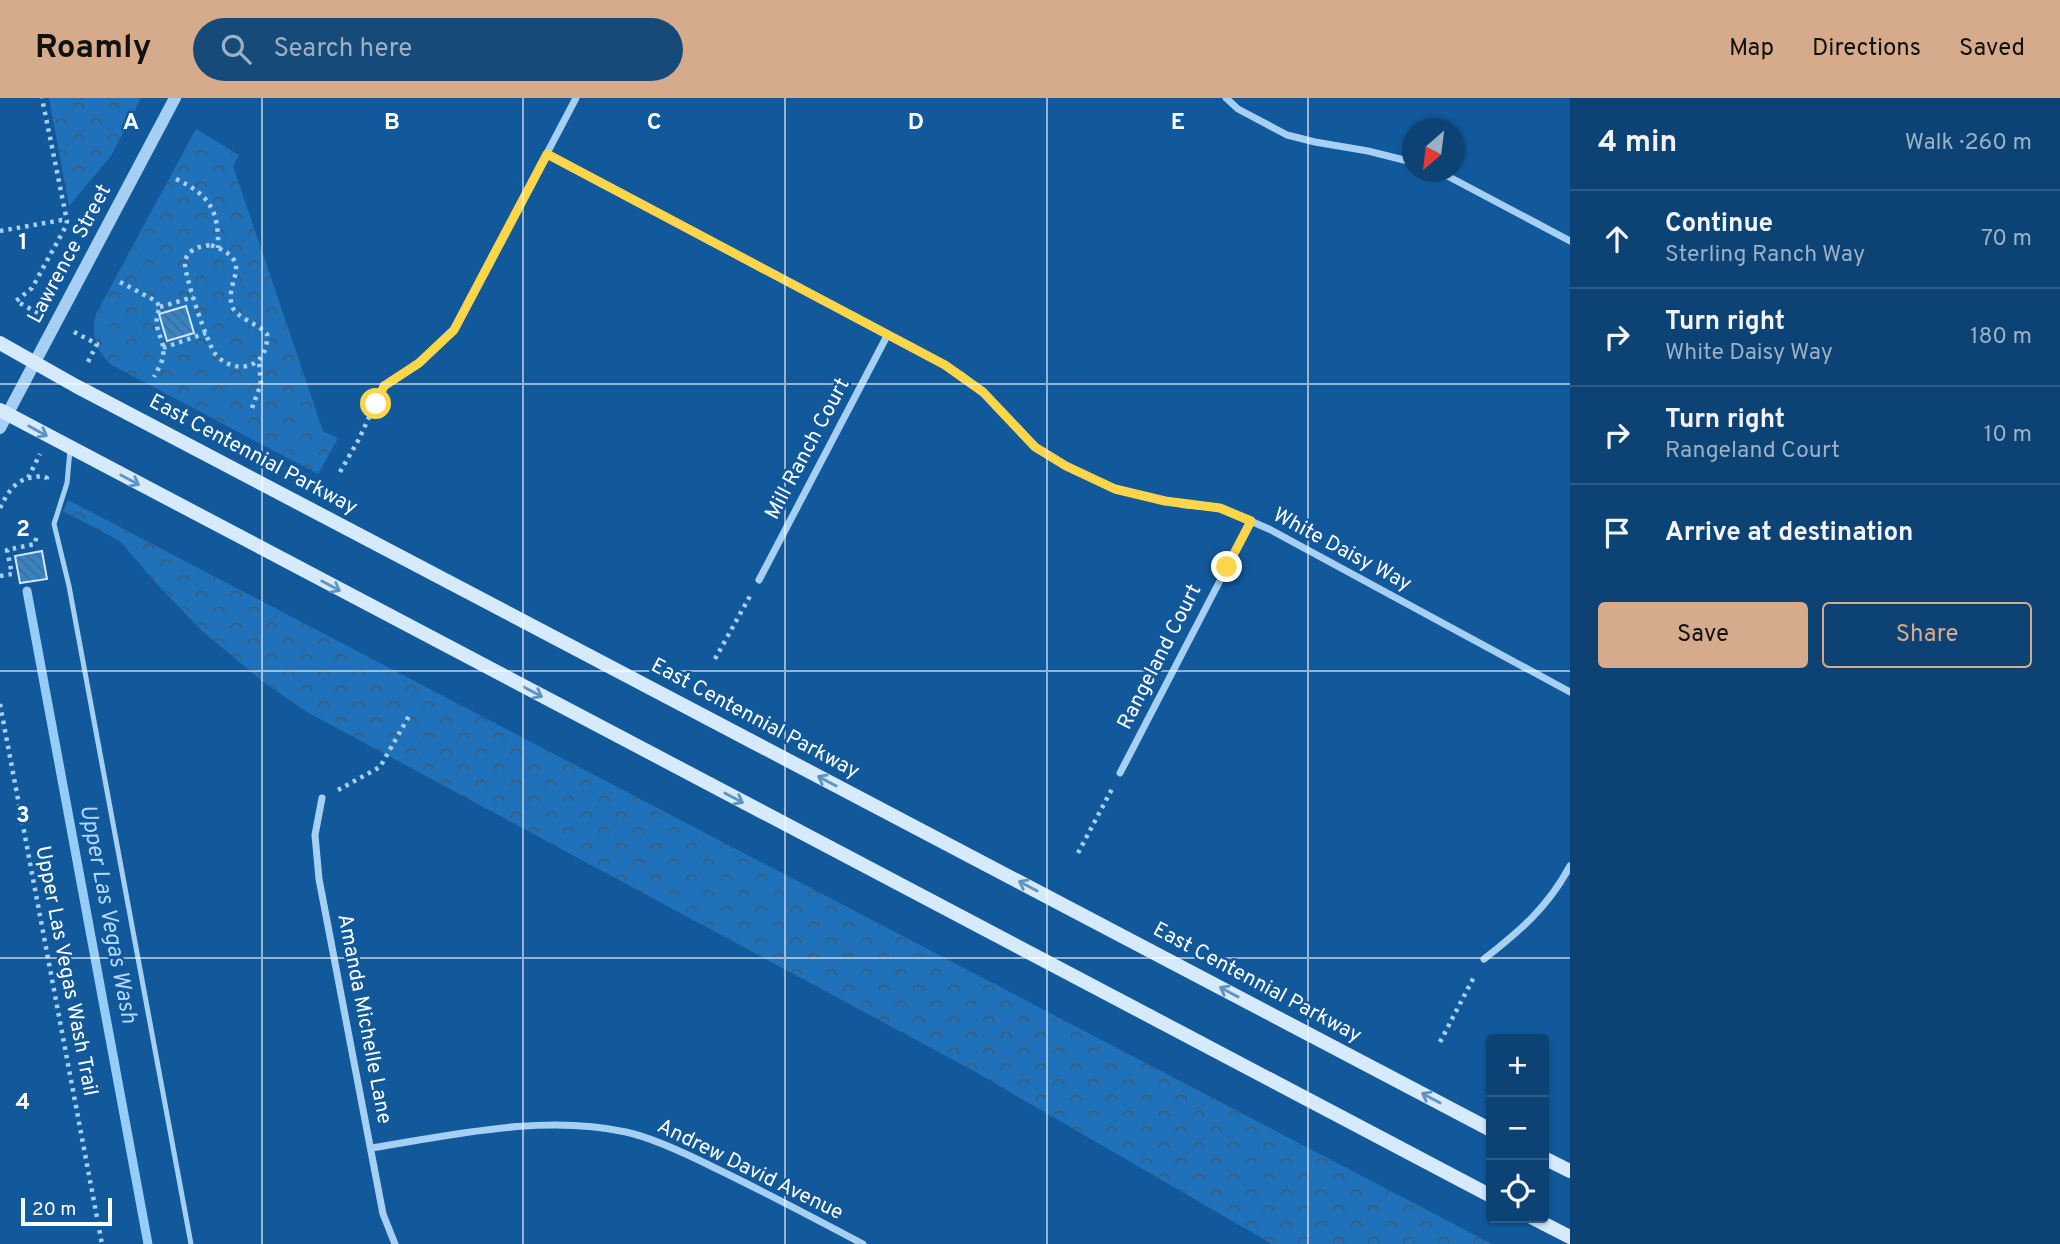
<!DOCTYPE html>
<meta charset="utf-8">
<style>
:root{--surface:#0d4374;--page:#164a79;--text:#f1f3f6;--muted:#9ab0c5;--line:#2d5c86;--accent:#d6ab8b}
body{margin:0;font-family:Overpass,sans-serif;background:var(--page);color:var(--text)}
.controls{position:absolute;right:21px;bottom:21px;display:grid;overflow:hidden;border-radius:7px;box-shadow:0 2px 5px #0004}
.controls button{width:63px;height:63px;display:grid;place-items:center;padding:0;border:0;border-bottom:2px solid var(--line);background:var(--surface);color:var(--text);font:35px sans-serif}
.compass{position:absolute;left:1402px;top:21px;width:63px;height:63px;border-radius:50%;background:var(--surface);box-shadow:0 2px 5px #0004;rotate:208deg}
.scale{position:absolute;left:21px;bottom:18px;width:91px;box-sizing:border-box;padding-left:7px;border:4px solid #fff;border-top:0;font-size:19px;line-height:24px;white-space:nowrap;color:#fff;-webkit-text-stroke:5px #11599b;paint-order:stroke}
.stop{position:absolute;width:21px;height:21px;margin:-16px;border:5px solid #ffd54a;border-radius:50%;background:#fff}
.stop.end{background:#ffd54a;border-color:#fff;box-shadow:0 2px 7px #0008}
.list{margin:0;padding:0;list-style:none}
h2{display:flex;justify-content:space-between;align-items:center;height:91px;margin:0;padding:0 28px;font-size:30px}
h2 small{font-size:23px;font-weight:400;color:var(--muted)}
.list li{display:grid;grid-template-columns:46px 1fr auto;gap:21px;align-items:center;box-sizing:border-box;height:98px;padding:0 28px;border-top:2px solid var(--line)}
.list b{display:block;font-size:26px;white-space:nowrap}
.list p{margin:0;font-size:23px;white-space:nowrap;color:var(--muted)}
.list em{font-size:23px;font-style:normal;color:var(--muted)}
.actions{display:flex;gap:14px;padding:21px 28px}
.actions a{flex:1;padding:16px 0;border:2px solid var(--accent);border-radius:7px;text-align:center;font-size:24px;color:var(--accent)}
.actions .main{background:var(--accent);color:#111}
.icon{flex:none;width:38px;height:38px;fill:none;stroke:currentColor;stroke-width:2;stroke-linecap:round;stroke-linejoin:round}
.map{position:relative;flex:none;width:1570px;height:1146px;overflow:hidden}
header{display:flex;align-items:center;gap:42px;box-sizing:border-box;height:98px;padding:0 35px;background:var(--accent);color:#111}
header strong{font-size:33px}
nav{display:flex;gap:38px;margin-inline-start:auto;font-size:24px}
.search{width:490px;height:63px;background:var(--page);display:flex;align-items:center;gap:18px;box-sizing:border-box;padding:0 24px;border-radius:38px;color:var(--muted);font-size:26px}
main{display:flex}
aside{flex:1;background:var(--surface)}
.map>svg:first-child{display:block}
.park{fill:url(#park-crowns)}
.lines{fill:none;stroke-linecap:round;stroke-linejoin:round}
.stream{stroke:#96ccf8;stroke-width:9}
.building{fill:url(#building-back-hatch);stroke:#cde8fe;stroke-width:2}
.path{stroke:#a5d0f4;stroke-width:4.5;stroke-dasharray:3.5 5;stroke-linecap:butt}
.service{stroke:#a5d0f4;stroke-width:5}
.minor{stroke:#a5d0f4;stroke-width:7}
.tertiary{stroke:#a5d0f4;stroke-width:12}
.secondary{stroke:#d5eafd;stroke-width:14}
.oneway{stroke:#5f93c2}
.route{stroke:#ffd54a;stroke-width:9}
.grid{fill:none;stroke:#fff;stroke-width:2;stroke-opacity:0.55}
.labels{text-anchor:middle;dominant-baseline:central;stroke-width:5;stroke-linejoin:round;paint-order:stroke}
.street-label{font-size:21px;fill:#fff;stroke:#11599b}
.water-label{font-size:23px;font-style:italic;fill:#b1d9fb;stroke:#11599b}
.grid-label{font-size:23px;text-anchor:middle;font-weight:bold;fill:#fff;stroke:#11599b;stroke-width:5;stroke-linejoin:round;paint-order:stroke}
</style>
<header>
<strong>Roamly</strong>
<div class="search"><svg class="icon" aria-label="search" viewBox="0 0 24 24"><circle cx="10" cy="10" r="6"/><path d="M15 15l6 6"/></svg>Search here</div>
<nav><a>Map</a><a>Directions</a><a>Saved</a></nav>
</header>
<main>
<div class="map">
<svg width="1570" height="1146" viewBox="0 0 1570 1146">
<defs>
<pattern id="park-crowns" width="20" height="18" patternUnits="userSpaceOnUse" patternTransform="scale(1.75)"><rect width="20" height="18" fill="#1f72b9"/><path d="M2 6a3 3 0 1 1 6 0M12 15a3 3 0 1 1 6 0" fill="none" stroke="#385d7d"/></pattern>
<pattern id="building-back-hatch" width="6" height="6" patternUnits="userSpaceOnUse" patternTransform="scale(1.75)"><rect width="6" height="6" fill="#3983c3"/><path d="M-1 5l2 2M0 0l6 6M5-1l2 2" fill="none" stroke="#416d93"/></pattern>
</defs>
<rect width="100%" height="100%" fill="#11599b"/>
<g class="park">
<path d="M49 0H141L111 58 69 108Z"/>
<path d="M196 31 239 57 233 68 323 333 338 340 318 376 110 266C95 250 91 236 96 216Z"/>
<path d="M68 402 1492 1146H1272L972 972 307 614 266 586 201 532 155 484 120 443 63 413Z"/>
</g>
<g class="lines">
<path class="stream" d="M27 493 148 1146"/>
</g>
<g class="building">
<path d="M186 208 194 235 167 243 159 216Z"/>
<path d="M42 453 47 481 20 485 15 458Z"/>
</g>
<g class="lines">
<g class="path">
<path d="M176 81C210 97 219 113 218 150"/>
<path d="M0 133 62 122 67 123"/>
<path d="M211 147C257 164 224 182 232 208 236 220 257 225 267 236 269 269 237 279 216 257 208 248 183 174 185 163 188 151 200 148 211 147Z"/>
<path d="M120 184 156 203 160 209C150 232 166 239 163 258 162 265 157 273 154 279"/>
<path d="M160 209 193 199"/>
<path d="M38 215 16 203 32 190 66 128 67 123 42 0"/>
<path d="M74 234 97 246 86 268"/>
<path d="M163 250 206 235"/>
<path d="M252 310 261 286 259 264"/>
<path d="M340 374 359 341 376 304"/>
<path d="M28 380 41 378 47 380 46 385"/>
<path d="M0 410C7 396 13 385 28 380L40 356"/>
<path d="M0 478 12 476 7 452 35 446 37 435"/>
<path d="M715 561 750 498"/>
<path d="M0 606 102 1146"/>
<path d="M338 692 380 669 409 618"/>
<path d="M1078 755 1112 691"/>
<path d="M1440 944 1475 877"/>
</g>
<path class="service" d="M70 352 67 385 54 426 69 488 191 1146"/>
<g class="minor">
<path d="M1226 0 1238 11 1287 37 1315 44 1368 53 1412 64"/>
<path d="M547 56 929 258 961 277 983 294 1036 349 1066 368 1115 391 1185 407 1221 410 1271 432 1570 594"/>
<path d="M1440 74 1570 143"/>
<path d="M384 288 419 266 454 232 576 0"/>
<path d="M759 482 888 236"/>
<path d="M1120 675 1251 423"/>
<path d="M322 700 315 737 319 781 383 1116 395 1146"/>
<path d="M1484 861C1520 833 1548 809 1570 768"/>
<path d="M371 1050C453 1037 542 1016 626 1034 654 1040 689 1057 715 1070 765 1094 814 1120 863 1146"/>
</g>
<path class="tertiary" d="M0 330 175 0"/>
<g class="secondary">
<path d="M0 245 76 288 1491 1032"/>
<path d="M0 312 1491 1098"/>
<path d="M1544 1060 1570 1073"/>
<path d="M1533 1120 1570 1139"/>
</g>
</g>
<defs><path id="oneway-shaft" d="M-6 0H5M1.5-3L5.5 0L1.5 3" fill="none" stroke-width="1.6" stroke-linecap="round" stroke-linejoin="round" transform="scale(1.75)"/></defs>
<g class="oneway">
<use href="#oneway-shaft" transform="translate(38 333) rotate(29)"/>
<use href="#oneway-shaft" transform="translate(130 382) rotate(28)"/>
<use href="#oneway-shaft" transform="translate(331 488) rotate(28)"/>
<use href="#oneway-shaft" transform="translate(533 594) rotate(28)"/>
<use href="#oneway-shaft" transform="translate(827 683) rotate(-152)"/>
<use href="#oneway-shaft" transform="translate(734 700) rotate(28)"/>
<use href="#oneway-shaft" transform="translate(1028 788) rotate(-152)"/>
<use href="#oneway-shaft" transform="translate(1229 894) rotate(-152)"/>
<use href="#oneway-shaft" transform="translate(1431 1000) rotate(-152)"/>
</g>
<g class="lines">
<path class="route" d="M376 306 384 288 419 265 454 232 547 56 945 267 983 294 1035 349 1066 368 1115 391 1165 403 1220 410 1251 423 1227 469"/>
</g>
<path class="grid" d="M262 0V1146M523 0V1146M785 0V1146M1047 0V1146M1308 0V1146M0 286H1570M0 573H1570M0 860H1570"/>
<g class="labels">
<g class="street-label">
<text transform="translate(70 156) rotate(-62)">Lawrence Street</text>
<text transform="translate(808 351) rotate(-62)">Mill Ranch Court</text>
<text transform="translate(253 357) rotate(28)">East Centennial Parkway</text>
<text transform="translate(1342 452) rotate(28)">White Daisy Way</text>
<text transform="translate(1160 559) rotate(-63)">Rangeland Court</text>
<text transform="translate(755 621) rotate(28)">East Centennial Parkway</text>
<text transform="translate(66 873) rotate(79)">Upper Las Vegas Wash Trail</text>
<text transform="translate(1257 885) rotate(28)">East Centennial Parkway</text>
<text transform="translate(364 921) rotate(79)">Amanda Michelle Lane</text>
<text transform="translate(750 1072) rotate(26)">Andrew David Avenue</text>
</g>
<g class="water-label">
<text transform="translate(107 816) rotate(79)">Upper Las Vegas Wash</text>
</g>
</g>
<g class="grid-label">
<text x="131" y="31">A</text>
<text x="392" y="31">B</text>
<text x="654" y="31">C</text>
<text x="916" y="31">D</text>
<text x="1178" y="31">E</text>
<text x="23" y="151">1</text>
<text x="23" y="438">2</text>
<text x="23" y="724">3</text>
<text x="23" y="1011">4</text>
</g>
</svg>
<div class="controls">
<button>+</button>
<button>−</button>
<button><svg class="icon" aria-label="locate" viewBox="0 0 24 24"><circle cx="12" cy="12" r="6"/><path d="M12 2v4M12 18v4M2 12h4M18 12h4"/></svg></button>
</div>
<svg class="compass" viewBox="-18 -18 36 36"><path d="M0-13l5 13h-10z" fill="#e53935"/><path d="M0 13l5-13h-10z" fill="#9ab0c5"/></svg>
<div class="scale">20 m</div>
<div class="stop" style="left:376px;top:306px"></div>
<div class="stop end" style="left:1227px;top:469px"></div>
</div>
<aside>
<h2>4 min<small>Walk · 260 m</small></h2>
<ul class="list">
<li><svg class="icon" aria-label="ahead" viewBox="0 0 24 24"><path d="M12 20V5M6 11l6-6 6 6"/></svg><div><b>Continue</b><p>Sterling Ranch Way</p></div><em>70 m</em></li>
<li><svg class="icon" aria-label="right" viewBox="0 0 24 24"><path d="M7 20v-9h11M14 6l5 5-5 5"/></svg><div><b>Turn right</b><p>White Daisy Way</p></div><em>180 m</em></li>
<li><svg class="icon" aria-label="right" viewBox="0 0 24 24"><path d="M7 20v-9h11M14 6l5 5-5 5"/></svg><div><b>Turn right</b><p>Rangeland Court</p></div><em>10 m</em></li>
<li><svg class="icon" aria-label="arrive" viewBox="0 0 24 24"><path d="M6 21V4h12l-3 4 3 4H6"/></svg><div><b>Arrive at destination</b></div></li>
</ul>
<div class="actions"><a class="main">Save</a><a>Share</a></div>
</aside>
</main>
